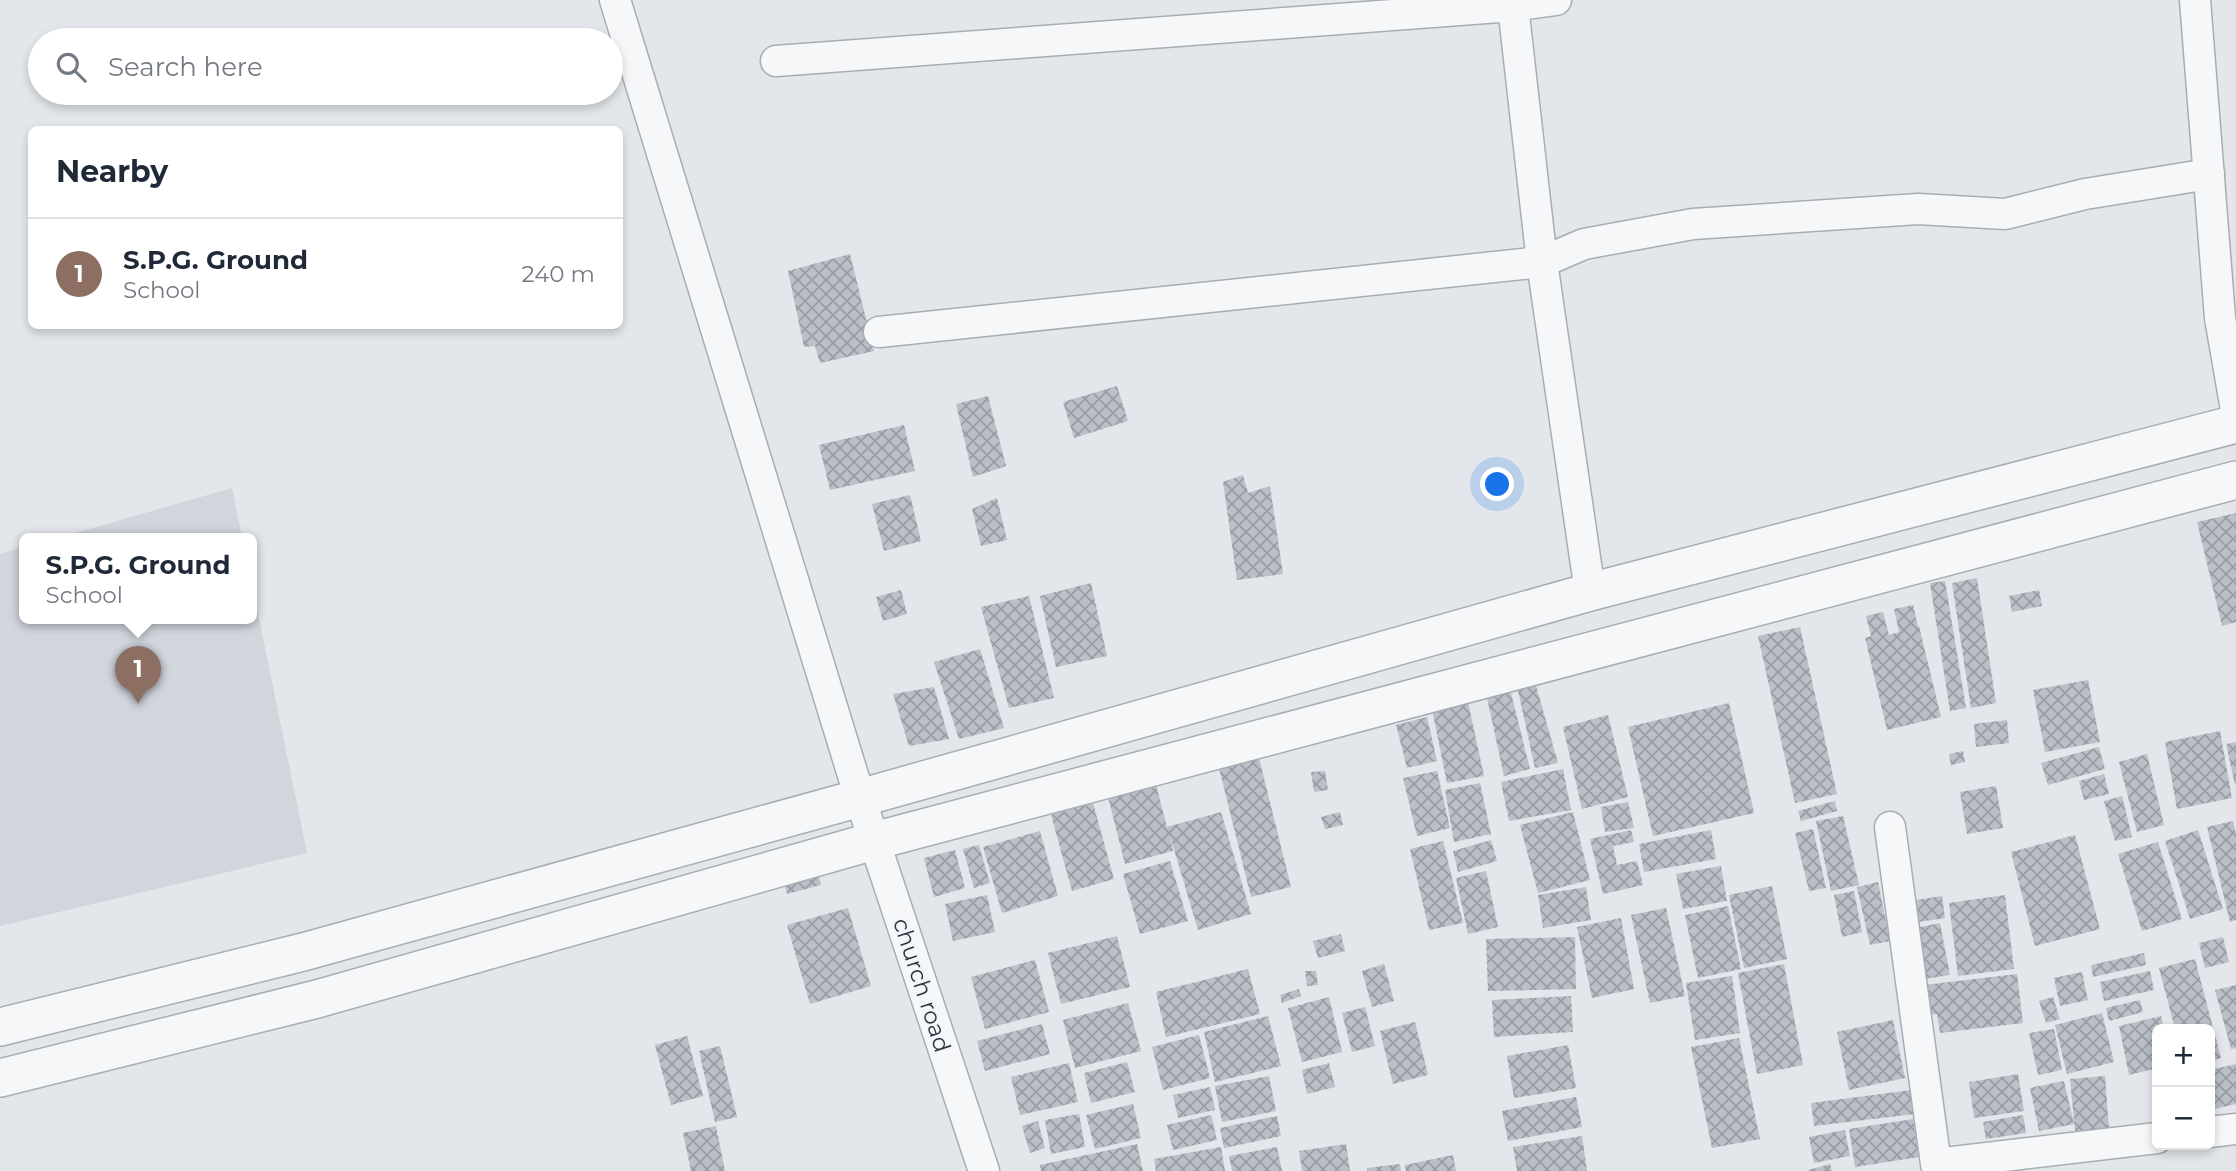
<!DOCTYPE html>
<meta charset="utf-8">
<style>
:root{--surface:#fff;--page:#f2f2f3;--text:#1f2937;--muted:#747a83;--line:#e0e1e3;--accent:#ea580c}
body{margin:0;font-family:Montserrat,sans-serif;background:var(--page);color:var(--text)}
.controls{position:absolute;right:21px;bottom:21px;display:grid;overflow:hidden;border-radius:10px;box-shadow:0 4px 10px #0003}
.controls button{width:63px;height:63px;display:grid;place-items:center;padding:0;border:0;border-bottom:2px solid var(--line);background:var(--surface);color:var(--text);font:35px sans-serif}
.you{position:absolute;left:1498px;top:485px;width:24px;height:24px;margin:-18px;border:5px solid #fff;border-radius:50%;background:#1a73e8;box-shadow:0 0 0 10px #1a73e833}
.badge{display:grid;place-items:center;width:46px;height:46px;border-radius:50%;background:var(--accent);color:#fff;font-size:23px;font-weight:700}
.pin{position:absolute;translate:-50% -58px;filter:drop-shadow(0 2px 4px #0008)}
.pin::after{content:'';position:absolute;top:37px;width:24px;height:21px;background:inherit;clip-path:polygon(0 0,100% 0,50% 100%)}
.popup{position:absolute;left:19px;top:533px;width:238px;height:91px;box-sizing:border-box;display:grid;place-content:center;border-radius:10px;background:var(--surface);filter:drop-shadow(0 2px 5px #0005);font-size:23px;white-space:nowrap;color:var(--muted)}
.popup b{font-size:26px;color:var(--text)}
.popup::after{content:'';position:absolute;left:50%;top:100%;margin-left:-14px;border:14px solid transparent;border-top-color:var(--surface)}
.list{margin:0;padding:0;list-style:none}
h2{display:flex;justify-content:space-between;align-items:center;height:91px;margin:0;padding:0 28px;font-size:30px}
h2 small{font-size:23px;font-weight:400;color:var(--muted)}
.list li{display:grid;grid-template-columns:46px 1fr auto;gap:21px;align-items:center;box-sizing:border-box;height:112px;padding:0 28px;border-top:2px solid var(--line)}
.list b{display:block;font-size:26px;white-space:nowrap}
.list p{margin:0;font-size:23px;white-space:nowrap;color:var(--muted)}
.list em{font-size:23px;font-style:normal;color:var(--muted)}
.icon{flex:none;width:38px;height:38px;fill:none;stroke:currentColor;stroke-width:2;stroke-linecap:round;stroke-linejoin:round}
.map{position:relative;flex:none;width:2236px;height:1171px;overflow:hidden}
.search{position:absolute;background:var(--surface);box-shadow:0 4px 10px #0003;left:28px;top:28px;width:595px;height:77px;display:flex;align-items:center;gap:18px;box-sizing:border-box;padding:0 24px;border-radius:38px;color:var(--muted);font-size:26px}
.panel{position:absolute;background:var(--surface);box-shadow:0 4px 10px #0003;left:28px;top:126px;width:595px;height:203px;border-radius:10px}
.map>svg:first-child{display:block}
.built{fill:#d1d5dc}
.building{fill:url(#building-cross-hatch)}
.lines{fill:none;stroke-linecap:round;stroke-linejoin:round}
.minor-casing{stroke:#a8adb5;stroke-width:33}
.tertiary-casing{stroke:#a8adb5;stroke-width:40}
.minor{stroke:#f6f7f9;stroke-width:30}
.tertiary{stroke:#f6f7f9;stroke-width:37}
.labels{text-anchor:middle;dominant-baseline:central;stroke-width:5;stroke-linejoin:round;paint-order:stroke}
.street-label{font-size:23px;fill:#2c3442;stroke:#f3f5f8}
</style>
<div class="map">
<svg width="2236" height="1171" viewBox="0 0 2236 1171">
<defs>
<pattern id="building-cross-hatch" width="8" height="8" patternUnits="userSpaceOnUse" patternTransform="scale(1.75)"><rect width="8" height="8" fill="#bbbfc7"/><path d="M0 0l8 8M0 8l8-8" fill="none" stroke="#989ca3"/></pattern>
</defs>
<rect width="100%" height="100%" fill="#e3e6eb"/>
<g class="built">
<path d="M232 488 242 538H58Z"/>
<path d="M24 547V618H252V584L307 853 0 926V554Z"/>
</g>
<g class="building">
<path d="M850 254 874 351 820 363 815 346 804 347 788 271Z"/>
<path d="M1117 386 1128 421 1074 438 1063 402Z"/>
<path d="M988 396 1006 466 973 477 956 404Z"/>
<path d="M904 425 915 471 830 490 819 445Z"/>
<path d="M1243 475 1248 493 1270 486 1283 574 1237 580 1223 482Z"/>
<path d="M910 495 921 541 884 551 872 504Z"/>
<path d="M997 498 1007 540 981 546 972 509Z"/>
<path d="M2236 513V622L2222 626 2197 522Z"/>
<path d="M1977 578 1996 703 1971 708 1952 583Z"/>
<path d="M1945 581 1966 708 1950 711 1930 583Z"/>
<path d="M1091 583 1107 656 1056 667 1040 596Z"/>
<path d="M901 590 907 614 883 621 876 597Z"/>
<path d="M2039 590 2042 606 2012 612 2009 596Z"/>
<path d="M1029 596 1054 698 1009 708 981 607Z"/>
<path d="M1913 605 1918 626H1919L1941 717 1887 730 1865 638 1871 636 1866 616 1883 612 1889 635 1899 632 1894 609Z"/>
<path d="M1800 627 1837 794 1795 803 1758 636Z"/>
<path d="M980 649 1004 728 959 739 934 662Z"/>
<path d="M2088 680 2100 742 2045 752 2033 690Z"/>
<path d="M1535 682 1558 763 1535 768 1517 686Z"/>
<path d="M934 687 949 739 909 746 893 694Z"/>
<path d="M1510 689 1530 769 1504 776 1487 698Z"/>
<path d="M1468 702 1484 776 1447 783 1432 709Z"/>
<path d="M1729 703 1754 813 1653 836 1628 727Z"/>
<path d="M1608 715 1628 797 1582 809 1563 727Z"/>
<path d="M1427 717 1437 761 1407 768 1396 725Z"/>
<path d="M2007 720 2009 743 1976 747 1974 724Z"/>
<path d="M2220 731 2232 798 2177 809 2165 742Z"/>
<path d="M2236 742V784L2235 785 2226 744Z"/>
<path d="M2099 747 2105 769 2048 785 2041 763Z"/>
<path d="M1963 751 1965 762 1951 765 1949 754Z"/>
<path d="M2147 754 2164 825 2137 832 2119 762Z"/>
<path d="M1259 758 1291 887 1251 897 1219 768Z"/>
<path d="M1563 769 1571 810 1509 821 1501 782Z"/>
<path d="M1325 771 1328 790 1314 792 1311 772Z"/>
<path d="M1437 771 1450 828 1417 836 1403 778Z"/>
<path d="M2104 774 2109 794 2084 800 2079 781Z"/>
<path d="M1155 781 1167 827 1221 812 1251 914 1198 930 1170 836 1173 851 1125 864 1107 793Z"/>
<path d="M1480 783 1491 834 1454 842 1445 790Z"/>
<path d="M1996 786 2003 828 1967 834 1960 792Z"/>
<path d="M2122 796 2132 837 2115 841 2104 801Z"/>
<path d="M1835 801 1837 811 1801 821 1798 811Z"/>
<path d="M1628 802 1634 828 1605 832 1601 807Z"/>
<path d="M1093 803 1114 879 1072 891 1051 815Z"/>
<path d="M1340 812 1343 825 1325 829 1321 817Z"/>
<path d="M1573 812 1590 880 1538 893 1520 825Z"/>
<path d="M1843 816 1859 885 1831 891 1816 821Z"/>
<path d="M2233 821 2236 834V920L2230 922 2207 827Z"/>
<path d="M1813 829 1826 888 1809 891 1795 833Z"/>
<path d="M1631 830 1634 842 1613 846 1617 865 1637 861 1643 885 1603 894 1590 839Z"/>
<path d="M1711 830 1716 859 1644 872 1639 844Z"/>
<path d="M2198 830 2223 909 2190 919 2165 841Z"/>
<path d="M1040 831 1058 896 1002 913 983 847Z"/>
<path d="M2075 835 2100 929 2035 946 2011 852Z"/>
<path d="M1491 840 1497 861 1458 872 1453 851Z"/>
<path d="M1443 841 1463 923 1429 930 1410 849Z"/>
<path d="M2158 842 2182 919 2142 931 2118 854Z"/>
<path d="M979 845 990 883 974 888 963 849Z"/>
<path d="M955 850 965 888 934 897 924 858Z"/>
<path d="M1170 861 1188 921 1140 934 1123 874Z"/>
<path d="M1721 866 1727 901 1683 909 1676 874Z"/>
<path d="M817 869 821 885 787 894 783 878Z"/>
<path d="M1486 871 1498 927 1468 934 1456 878Z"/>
<path d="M1878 882 1890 941 1870 945 1857 887Z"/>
<path d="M1772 886 1787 959 1744 968 1729 895Z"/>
<path d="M1586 887 1591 920 1543 928 1538 895Z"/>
<path d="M1854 891 1862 932 1842 937 1834 895Z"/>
<path d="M987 895 995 932 953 941 945 904Z"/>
<path d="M2005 895 2014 969 1958 976 1949 903Z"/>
<path d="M1942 896 1945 918 1912 923 1909 901Z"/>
<path d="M1728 906 1741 969 1698 978 1685 915Z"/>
<path d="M848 908 871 986 810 1004 787 925Z"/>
<path d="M1666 908 1685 996 1650 1003 1631 915Z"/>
<path d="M1621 918 1634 989 1592 998 1577 927Z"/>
<path d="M1940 923 1950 975 1924 979 1915 928Z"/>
<path d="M1341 934 1345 951 1318 958 1313 941Z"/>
<path d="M1117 936 1130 987 1061 1004 1048 953Z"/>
<path d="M1575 937 1576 989 1488 991 1486 939Z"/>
<path d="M2223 937 2229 962 2205 968 2199 943Z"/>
<path d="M2144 953 2146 965 2093 977 2091 965Z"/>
<path d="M2195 959 2221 1058 2210 1061V1029H2175L2159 968Z"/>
<path d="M1035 960 1049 1012 985 1029 971 977Z"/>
<path d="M1384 964 1394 1001 1372 1007 1362 971Z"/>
<path d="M1784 964 1803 1065 1757 1074 1738 973Z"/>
<path d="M1248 969 1260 1014 1166 1037 1156 992Z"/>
<path d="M1305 971H1316L1318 985 1307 986Z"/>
<path d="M2150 971 2154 990 2104 1001 2100 982Z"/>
<path d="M2082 972 2088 1000 2060 1006 2054 978Z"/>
<path d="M2017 974 2023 1023 1940 1033 1937 1014 1928 1015 1924 985Z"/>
<path d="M1732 976 1740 1033 1695 1040 1686 983Z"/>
<path d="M2236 985V1048L2231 1049 2215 990Z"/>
<path d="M1299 989 1301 996 1282 1003 1280 995Z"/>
<path d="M1571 996 1573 1032 1494 1037 1492 1000Z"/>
<path d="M1329 997 1342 1052 1302 1062 1288 1008Z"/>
<path d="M2053 997 2060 1019 2046 1023 2039 1001Z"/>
<path d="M2140 1000 2143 1012 2109 1021 2106 1008Z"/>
<path d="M1128 1003 1141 1051 1075 1068 1063 1020Z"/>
<path d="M1365 1007 1375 1046 1352 1052 1342 1013Z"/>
<path d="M2102 1013 2114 1062 2067 1074 2055 1025Z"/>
<path d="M1268 1016 1281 1066 1215 1082 1204 1032Z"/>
<path d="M2161 1016 2164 1029H2157V1068L2129 1075 2119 1026Z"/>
<path d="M1893 1020 1905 1078 1849 1090 1837 1032Z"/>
<path d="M1415 1022 1428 1075 1393 1084 1380 1031Z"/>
<path d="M1042 1024 1050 1054 985 1071 977 1041Z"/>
<path d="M2054 1029 2062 1070 2038 1075 2029 1033Z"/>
<path d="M1199 1035 1210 1078 1163 1090 1152 1047Z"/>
<path d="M687 1036 703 1096 671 1105 655 1045Z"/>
<path d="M1739 1038 1760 1139 1712 1148 1691 1047Z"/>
<path d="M1568 1045 1576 1088 1514 1098 1507 1056Z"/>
<path d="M720 1046 737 1117 715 1122 699 1051Z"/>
<path d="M1127 1062 1135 1092 1091 1103 1084 1073Z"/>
<path d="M1069 1063 1078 1102 1020 1115 1011 1077Z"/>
<path d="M1329 1063 1335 1087 1307 1094 1302 1070Z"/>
<path d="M2236 1064V1104L2210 1110V1070Z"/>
<path d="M2018 1074 2024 1111 1974 1118 1969 1082Z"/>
<path d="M1269 1076 1276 1111 1222 1122 1215 1086Z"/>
<path d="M2105 1076 2109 1128 2075 1131 2070 1079Z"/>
<path d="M2064 1081 2074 1124 2039 1131 2030 1088Z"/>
<path d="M1210 1087 1215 1110 1178 1118 1173 1095Z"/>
<path d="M1912 1090 1915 1114 1814 1126 1811 1103Z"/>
<path d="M1576 1097 1582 1127 1508 1141 1502 1111Z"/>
<path d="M1133 1104 1141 1138 1095 1149 1086 1115Z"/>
<path d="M1079 1114 1085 1147 1051 1154 1045 1120Z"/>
<path d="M1211 1115 1217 1140 1173 1150 1167 1125Z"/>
<path d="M2023 1115 2026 1133 1986 1139 1983 1122Z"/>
<path d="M1277 1116 1281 1136 1224 1148 1220 1128Z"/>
<path d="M1913 1119 1919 1157 1855 1167 1849 1129Z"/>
<path d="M1038 1121 1045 1148 1030 1153 1022 1126Z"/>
<path d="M716 1126 725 1171H691L683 1133Z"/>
<path d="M1845 1130 1850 1156 1814 1163 1809 1137Z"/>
<path d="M1582 1136 1587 1171H1517L1513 1147Z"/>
<path d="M1137 1144 1143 1171H1041L1040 1165Z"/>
<path d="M1346 1144 1350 1171H1302L1299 1151Z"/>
<path d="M1221 1147 1225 1171H1156L1154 1159Z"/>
<path d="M1277 1147 1282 1171H1232L1229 1156Z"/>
<path d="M1453 1155 1456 1171H1406L1405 1165Z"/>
<path d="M1400 1164 1401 1171H1367V1168Z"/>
<path d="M1830 1164 1832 1171H1808V1170Z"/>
</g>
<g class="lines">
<g class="minor-casing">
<g id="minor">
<path d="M615 0 860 798 984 1171"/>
<path d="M2195 0 2220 318 2236 410"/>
<path d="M1513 6 1556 0"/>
<path d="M776 61 1513 6 1542 262 1590 592"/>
<path d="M879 332 1542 262 1584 244 1693 224 1918 209 2005 214 2085 194 2209 174"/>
<path d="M1890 827 1936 1164 2157 1138"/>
<path d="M2210 1132 2236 1129"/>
</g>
</g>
<g class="tertiary-casing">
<g id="tertiary">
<path d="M0 1027 303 952 860 798 1590 592 2236 424"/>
<path d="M0 1078 317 999 874 841 2236 480"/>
</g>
</g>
<use href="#minor" class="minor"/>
<use href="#tertiary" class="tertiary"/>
</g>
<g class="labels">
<g class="street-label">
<text transform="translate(922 985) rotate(72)">church road</text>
</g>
</g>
</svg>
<div class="controls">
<button>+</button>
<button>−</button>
</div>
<div class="you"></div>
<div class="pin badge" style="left:138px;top:704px;background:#8d6e63">1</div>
<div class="popup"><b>S.P.G. Ground</b>School</div>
<div class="search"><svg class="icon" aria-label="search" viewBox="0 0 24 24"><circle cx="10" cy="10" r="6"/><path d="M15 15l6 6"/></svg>Search here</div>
<section class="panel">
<h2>Nearby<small></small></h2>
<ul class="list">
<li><span class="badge" style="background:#8d6e63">1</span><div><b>S.P.G. Ground</b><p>School</p></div><em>240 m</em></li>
</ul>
</section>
</div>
